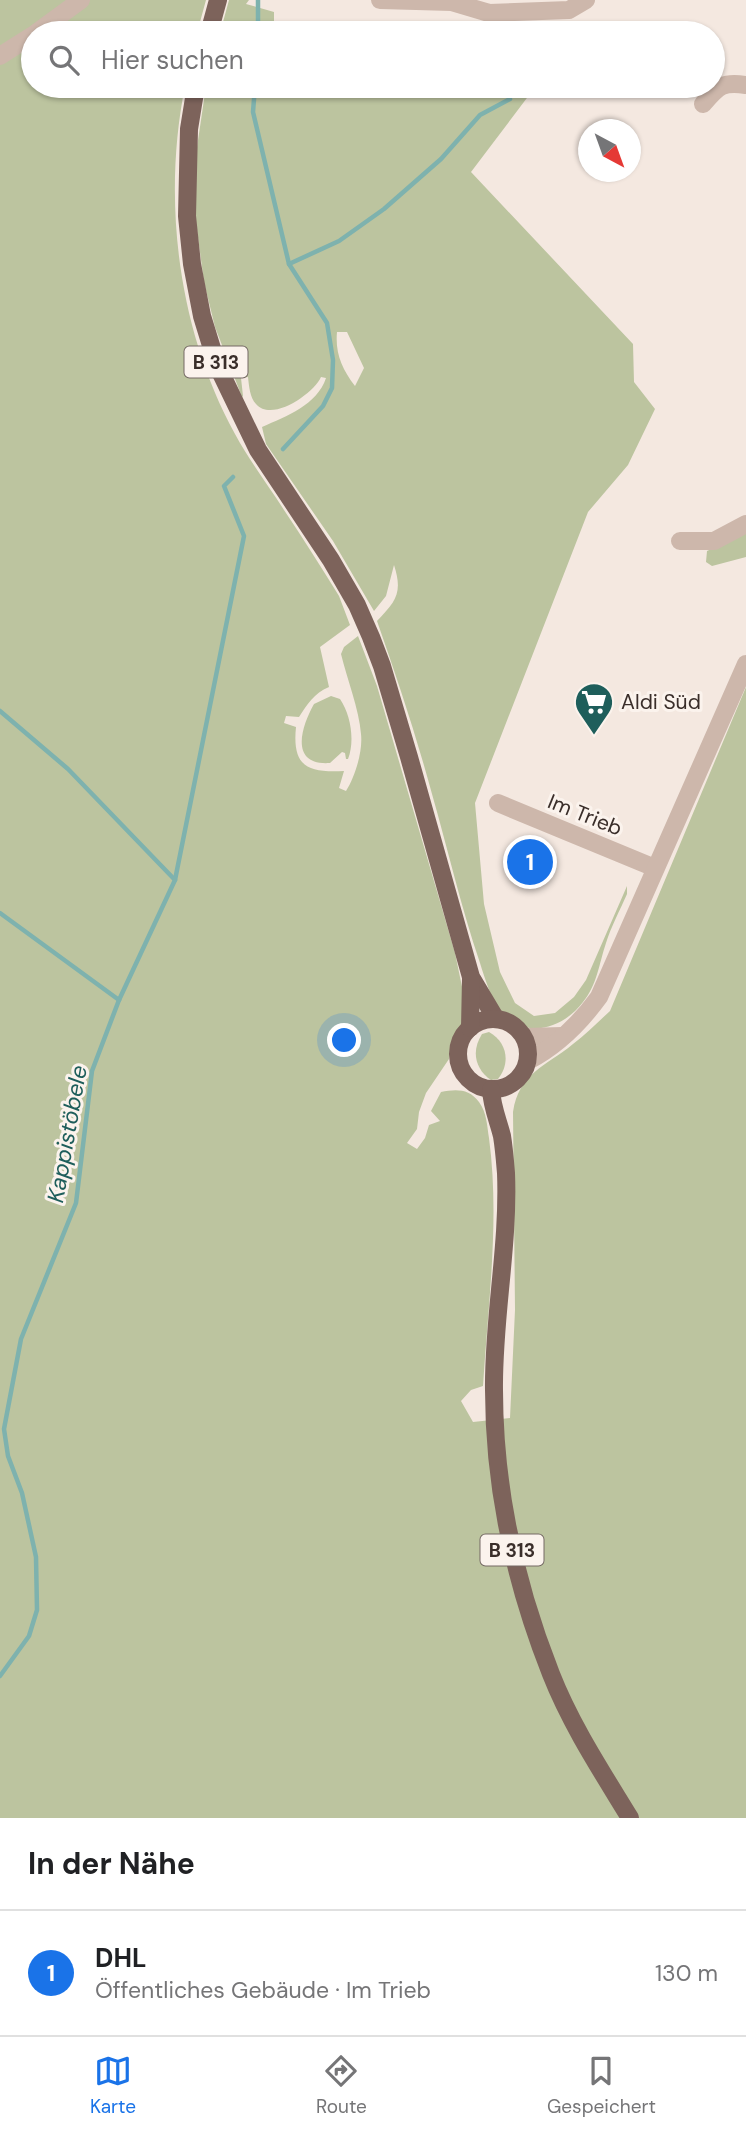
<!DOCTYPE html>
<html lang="de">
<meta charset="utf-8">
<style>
:root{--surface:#fff;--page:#f6f6f6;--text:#202124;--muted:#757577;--line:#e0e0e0;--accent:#1a73e8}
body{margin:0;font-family:"DM Sans",sans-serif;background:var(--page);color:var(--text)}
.compass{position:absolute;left:578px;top:119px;width:63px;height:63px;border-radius:50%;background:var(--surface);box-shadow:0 2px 5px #0004;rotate:139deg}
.you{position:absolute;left:345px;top:1041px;width:24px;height:24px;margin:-18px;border:5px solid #fff;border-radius:50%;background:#1a73e8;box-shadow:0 0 0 10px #1a73e833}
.badge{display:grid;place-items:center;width:46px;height:46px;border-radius:50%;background:var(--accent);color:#fff;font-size:23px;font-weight:700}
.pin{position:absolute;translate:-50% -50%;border:4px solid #fff;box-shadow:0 2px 7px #0006}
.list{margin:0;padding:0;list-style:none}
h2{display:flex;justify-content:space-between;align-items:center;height:91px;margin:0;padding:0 28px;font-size:30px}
h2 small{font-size:23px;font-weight:400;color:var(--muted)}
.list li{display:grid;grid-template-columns:46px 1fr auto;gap:21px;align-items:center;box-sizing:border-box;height:126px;padding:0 28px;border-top:2px solid var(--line)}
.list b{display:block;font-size:26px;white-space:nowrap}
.list p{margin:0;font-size:23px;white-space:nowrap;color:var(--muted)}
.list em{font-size:23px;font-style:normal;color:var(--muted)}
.icon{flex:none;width:38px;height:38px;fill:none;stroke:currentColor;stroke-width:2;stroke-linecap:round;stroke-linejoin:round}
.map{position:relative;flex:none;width:746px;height:1818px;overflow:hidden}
.search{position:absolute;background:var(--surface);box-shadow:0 2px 5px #0004;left:21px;right:21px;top:21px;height:77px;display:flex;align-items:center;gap:18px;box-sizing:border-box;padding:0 24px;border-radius:38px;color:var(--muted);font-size:26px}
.sheet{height:217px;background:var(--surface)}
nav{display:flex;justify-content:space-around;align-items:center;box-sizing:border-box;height:98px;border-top:2px solid var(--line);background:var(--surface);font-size:19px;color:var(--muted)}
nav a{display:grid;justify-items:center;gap:4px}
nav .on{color:var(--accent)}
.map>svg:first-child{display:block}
.green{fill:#bcc49f;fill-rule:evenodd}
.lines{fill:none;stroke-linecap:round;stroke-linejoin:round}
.stream{stroke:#7eb2ae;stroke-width:4.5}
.minor{stroke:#cdb7ab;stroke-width:18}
.major{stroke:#7d635b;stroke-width:18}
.labels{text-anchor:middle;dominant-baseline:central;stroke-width:6;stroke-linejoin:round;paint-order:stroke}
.shield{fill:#fbf3ed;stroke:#746964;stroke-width:2}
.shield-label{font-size:19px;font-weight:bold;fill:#3a2e2a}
.poi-label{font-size:21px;fill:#3a2e2a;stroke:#fbf3ed;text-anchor:start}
.street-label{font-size:21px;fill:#3a2e2a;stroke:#fbf3ed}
.water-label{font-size:23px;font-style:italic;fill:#1e5e5b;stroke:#fbf3ed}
</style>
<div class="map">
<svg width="746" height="1818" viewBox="0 0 746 1818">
<rect width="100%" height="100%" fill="#f4e8e0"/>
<g class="green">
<path d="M0 0H206L197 33H33V86H185C162 201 178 330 235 434 249 460 268 485 284 510 303 538 321 567 339 596L350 625 320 647 329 687C314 693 307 705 299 717L286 716 284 723 296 727C292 766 307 773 344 771L339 788 346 791C355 777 363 751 361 734 359 709 347 679 341 654L344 647 358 636 377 686 455 953 466 1006 464 1020 451 1043 449 1059 426 1093 419 1112 417 1129 407 1143 417 1149 425 1138 429 1125 440 1121 431 1111 441 1092C455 1089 469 1088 479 1102 487 1113 487 1126 489 1138 500 1220 488 1304 483 1386L471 1390 461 1401 473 1422 510 1418 515 1310 513 1112C519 1073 545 1067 573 1044 586 1034 598 1022 610 1011L746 687V1818H0Z"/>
<path d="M229 0H249L246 4 274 12V33H220Z"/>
<path d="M206 86H536L471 172 633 344 634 382 655 409 628 465 588 512 475 803 484 904 500 972 515 1003 534 1016 555 1013 574 997 586 980 627 886V894C620 910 611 927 606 943 599 964 597 985 583 1002 563 1029 525 1040 501 1012 491 999 485 979 480 963 461 907 448 850 432 794 416 735 397 678 377 621 396 601 403 593 394 565L386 596 374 611 333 541 266 444 262 427C287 416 317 405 326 378L321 377C314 393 272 423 256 404 250 398 249 386 248 377L241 378 243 396 242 397 215 327 204 282 195 215 196 154ZM337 332H347L364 368 355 386C342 369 335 353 337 332Z"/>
<path d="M746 527V557L712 566 706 562 707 551 729 541Z"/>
<path d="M331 696 340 699C351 715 355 741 348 759H346L345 753 342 752 330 763C289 766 301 727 314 704Z"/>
<path d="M489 1032C507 1042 511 1063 498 1079L491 1080C475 1069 471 1051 482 1034Z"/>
</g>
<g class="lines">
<g class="stream">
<path d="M258 33V0"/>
<path d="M255 86 253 112 289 264 327 323 333 360 332 388 323 406 283 449"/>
<path d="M289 264 339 241 384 209 441 159 480 115 510 99"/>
<path d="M0 711 68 769 175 880"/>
<path d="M0 913 119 1000"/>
<path d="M0 1676 29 1636 37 1610 36 1557 22 1493 8 1456 4 1429 21 1339 76 1203 92 1071 119 1000 175 880 244 536 224 486 233 477"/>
</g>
<g class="minor">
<path d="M380 0 452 2 489 13 569 10 586 0"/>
<path d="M36 33 81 0"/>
<path d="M0 56 33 35"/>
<path d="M703 104C718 87 722 81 746 85"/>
<path d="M680 541H714L746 524"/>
<path d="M498 803 655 868"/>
<path d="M524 1037 563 1036"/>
<path d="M528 1061C557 1046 580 1023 599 997L746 664"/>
</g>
<g class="major">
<path d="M209 33 218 0"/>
<path d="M196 86 189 129 187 216 192 264 202 316 217 365 258 450 331 560 357 605 371 637 382 666 409 757 471 977 496 1019"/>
<circle cx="493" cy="1054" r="35"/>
<path d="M470 1028 471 979"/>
<path d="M491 1090C492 1107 498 1120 502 1136 504 1148 505 1161 506 1173 509 1246 493 1318 494 1390 494 1488 515 1583 551 1674 571 1725 602 1772 630 1818"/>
</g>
</g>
<defs>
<g id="supermarket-pin" transform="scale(2.0125)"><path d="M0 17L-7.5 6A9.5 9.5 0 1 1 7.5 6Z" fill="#1e5e5b" stroke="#fbf3ed"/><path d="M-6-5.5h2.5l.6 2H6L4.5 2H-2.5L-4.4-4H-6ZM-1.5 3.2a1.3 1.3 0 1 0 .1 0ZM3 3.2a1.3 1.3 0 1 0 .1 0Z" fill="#fff"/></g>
</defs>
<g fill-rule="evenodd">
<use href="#supermarket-pin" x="594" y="702"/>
</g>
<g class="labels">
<g class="shield">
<rect x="184.5" y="346.5" width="63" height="31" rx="5"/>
<rect x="480.5" y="1534.5" width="63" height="31" rx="5"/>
</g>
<g class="shield-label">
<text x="216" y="362">B 313</text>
<text x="512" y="1550">B 313</text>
</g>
<g class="poi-label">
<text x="621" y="702">Aldi Süd</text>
</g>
<g class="street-label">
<text transform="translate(585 815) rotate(22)">Im Trieb</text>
</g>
<g class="water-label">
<text transform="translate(67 1134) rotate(-80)">Kappistöbele</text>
</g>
</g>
</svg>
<svg class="compass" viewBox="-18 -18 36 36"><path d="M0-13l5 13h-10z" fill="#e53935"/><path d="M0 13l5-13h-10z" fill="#757577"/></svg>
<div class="you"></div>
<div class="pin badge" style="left:530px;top:862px">1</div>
<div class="search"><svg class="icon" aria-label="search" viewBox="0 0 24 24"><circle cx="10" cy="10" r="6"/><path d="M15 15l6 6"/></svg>Hier suchen</div>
</div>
<section class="sheet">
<h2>In der Nähe<small></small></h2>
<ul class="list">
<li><span class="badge">1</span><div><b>DHL</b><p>Öffentliches Gebäude · Im Trieb</p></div><em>130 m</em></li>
</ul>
</section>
<nav>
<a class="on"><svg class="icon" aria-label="map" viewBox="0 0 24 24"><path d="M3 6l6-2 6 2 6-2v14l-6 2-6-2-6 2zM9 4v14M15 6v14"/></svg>Karte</a>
<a><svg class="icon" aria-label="directions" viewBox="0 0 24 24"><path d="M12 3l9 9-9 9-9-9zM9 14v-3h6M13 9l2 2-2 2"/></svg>Route</a>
<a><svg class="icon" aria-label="saved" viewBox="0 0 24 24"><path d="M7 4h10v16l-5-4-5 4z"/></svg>Gespeichert</a>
</nav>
